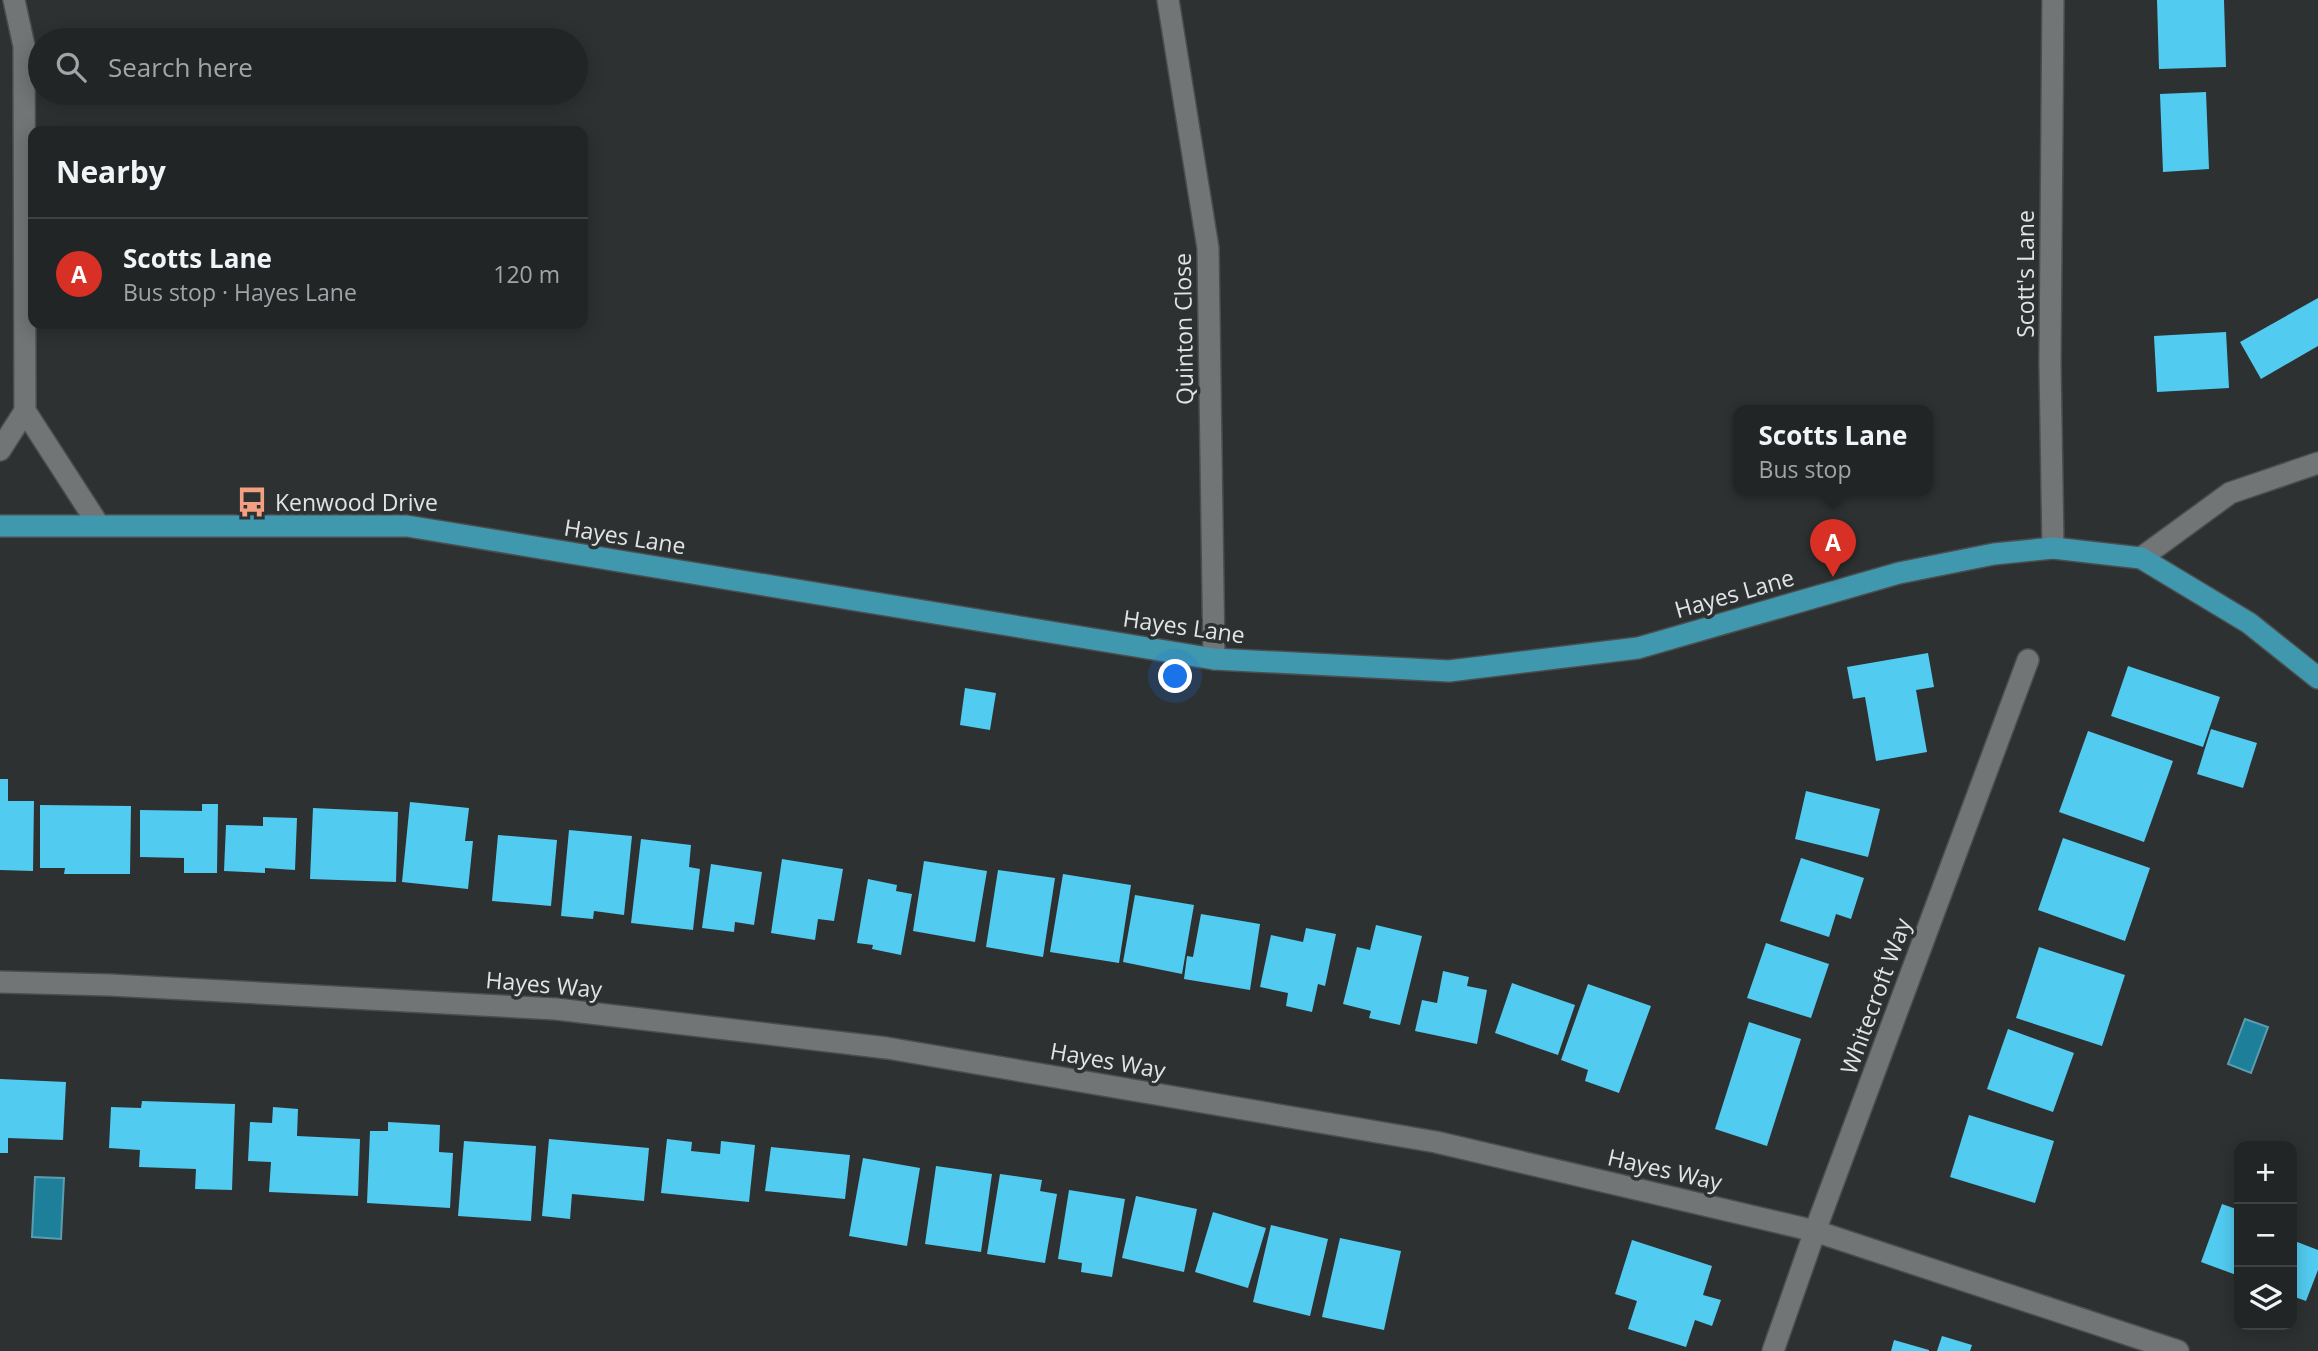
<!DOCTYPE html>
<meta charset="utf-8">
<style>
:root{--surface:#222526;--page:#2e3132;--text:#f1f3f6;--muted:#a2a5a7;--line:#3f4243;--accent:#d93025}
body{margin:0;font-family:"Open Sans",sans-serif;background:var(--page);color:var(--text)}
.controls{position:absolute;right:21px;bottom:21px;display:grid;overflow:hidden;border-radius:14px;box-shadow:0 4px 18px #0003}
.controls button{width:63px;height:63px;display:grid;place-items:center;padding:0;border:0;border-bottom:2px solid var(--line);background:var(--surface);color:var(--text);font:35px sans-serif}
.you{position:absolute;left:1176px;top:677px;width:24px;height:24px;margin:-18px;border:5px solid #fff;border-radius:50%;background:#1a73e8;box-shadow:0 0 0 10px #1a73e833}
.badge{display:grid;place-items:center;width:46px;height:46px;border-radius:50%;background:var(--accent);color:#fff;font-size:23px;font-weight:700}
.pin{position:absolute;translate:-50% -58px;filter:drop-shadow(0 2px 4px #0008)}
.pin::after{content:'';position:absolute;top:37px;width:24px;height:21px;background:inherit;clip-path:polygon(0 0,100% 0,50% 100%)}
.popup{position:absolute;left:1733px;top:405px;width:200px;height:91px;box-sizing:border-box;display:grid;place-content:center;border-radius:14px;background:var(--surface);filter:drop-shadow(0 2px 5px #0005);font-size:23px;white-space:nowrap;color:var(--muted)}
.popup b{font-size:26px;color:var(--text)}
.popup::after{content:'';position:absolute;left:50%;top:100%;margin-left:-14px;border:14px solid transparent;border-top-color:var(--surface)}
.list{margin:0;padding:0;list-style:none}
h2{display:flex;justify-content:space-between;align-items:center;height:91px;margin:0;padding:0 28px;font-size:30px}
h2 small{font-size:23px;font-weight:400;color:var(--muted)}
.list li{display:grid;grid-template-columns:46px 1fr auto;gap:21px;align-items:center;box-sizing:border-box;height:112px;padding:0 28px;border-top:2px solid var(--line)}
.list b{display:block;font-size:26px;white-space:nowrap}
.list p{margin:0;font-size:23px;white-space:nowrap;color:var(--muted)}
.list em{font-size:23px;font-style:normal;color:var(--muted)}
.icon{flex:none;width:38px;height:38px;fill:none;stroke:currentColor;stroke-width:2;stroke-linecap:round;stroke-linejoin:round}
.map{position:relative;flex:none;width:2318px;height:1351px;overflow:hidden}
.search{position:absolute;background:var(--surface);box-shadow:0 4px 18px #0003;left:28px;top:28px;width:560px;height:77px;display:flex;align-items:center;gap:18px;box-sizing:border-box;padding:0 24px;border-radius:38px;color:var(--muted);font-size:26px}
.panel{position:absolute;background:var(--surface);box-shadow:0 4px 18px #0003;left:28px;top:126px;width:560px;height:203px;border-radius:14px}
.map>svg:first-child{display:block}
.water{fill:#1d7f9a;stroke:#589db0;stroke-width:2}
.building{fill:#52cbf0}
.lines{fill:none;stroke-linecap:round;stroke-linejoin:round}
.minor-casing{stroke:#4b4e4f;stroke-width:24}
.major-casing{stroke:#4b4e4f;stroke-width:24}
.minor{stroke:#727576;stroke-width:21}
.major{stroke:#4098ae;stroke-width:21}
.labels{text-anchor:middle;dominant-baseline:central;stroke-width:7;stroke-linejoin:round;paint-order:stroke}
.street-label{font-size:23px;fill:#e2e3e4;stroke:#2e3132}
.poi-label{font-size:23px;fill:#e2e3e4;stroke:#2e3132;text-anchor:start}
</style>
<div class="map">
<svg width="2318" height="1351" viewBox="0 0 2318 1351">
<rect width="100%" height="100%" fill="#2e3132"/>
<g class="water">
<path d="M2245 1019 2268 1027 2251 1073 2228 1064Z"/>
<path d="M35 1177 64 1178 61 1239 32 1237Z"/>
</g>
<g class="building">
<path d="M2157 0H2224L2226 67 2159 69Z"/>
<path d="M2206 92 2209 169 2163 172 2160 94Z"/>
<path d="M2318 298V346L2261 379 2240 342Z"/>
<path d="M2226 332 2229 388 2157 392 2154 336Z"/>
<path d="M1928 653 1934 687 1916 690 1927 752 1876 761 1865 697 1853 699 1847 667Z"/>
<path d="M2128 666 2220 697 2203 747 2111 716Z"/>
<path d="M965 688 996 693 990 730 960 725Z"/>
<path d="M2211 729 2257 743 2243 788 2197 774Z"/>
<path d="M2088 731 2173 761 2144 842 2059 812Z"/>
<path d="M0 779H8V801H34L33 871 0 870Z"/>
<path d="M1806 791 1880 809 1868 857 1795 839Z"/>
<path d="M410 802 469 808 465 841H473L468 889 402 882Z"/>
<path d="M202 804H218L217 873H184V858L140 857V810L202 811Z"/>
<path d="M40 805 131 806 130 874H64L65 868H40Z"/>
<path d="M313 808 398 812 396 882 310 879Z"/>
<path d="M263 817 297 818 295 870 265 868V873L224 871 226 825 263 826Z"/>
<path d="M569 830 632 836 624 915 594 911 593 919 561 916Z"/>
<path d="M498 835 557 840 551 906 492 901Z"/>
<path d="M2063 838 2150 868 2125 941 2038 910Z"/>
<path d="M641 839 691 845 689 867 700 869 693 930 631 923Z"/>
<path d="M1801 858 1864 878 1851 919 1836 914 1829 937 1780 921Z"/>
<path d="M782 859 843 869 834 921 818 919 815 940 771 933Z"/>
<path d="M924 861 987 871 975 942 913 931Z"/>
<path d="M711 864 762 872 754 925 735 922 734 932 702 928Z"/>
<path d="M998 870 1055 878 1043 957 986 947Z"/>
<path d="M1063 874 1131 885 1119 963 1050 952Z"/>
<path d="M868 879 897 885 896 891 912 894 901 955 872 949 873 945 857 943Z"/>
<path d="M1135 895 1194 905 1182 974 1123 962Z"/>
<path d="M1201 914 1260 924 1250 990 1184 979 1187 956 1193 957Z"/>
<path d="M1376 925 1422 936 1400 1025 1369 1018 1371 1011 1343 1004 1357 947 1370 950Z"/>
<path d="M1306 928 1336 934 1325 986 1318 984 1312 1012 1286 1006 1288 993 1260 987 1271 935 1303 942Z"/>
<path d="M1766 943 1829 964 1811 1018 1747 998Z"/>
<path d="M2039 947 2125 975 2102 1046 2016 1018Z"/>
<path d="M1443 971 1469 977 1467 986 1487 990 1477 1044 1415 1031 1422 1000 1437 1003Z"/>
<path d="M1512 983 1575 1005 1558 1055 1495 1033Z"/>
<path d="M1588 984 1651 1006 1619 1093 1585 1081 1588 1070 1561 1060Z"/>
<path d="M1749 1022 1801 1039 1767 1146 1715 1129Z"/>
<path d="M2008 1029 2074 1053 2053 1112 1987 1089Z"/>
<path d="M0 1079 66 1082 63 1140 8 1138V1153H0Z"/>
<path d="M142 1101 235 1104 232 1190 195 1189 196 1169 139 1167 140 1150 109 1148 111 1107 141 1108Z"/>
<path d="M273 1107 298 1109 297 1136 360 1139 358 1196 269 1192 271 1162 248 1161 250 1122 272 1123Z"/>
<path d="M1969 1115 2054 1141 2035 1203 1950 1177Z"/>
<path d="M388 1122 440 1125 439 1152 453 1153 450 1208 367 1203 370 1131H388Z"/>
<path d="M549 1139 649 1148 644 1201 572 1194 570 1219 542 1216Z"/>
<path d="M667 1139 692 1142 691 1151 720 1154 721 1141 755 1145 749 1202 661 1193Z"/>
<path d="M464 1141 536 1146 531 1221 458 1216Z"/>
<path d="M771 1147 850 1155 845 1199 765 1191Z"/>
<path d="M863 1158 920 1168 907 1246 849 1236Z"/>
<path d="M936 1166 992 1174 981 1252 925 1244Z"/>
<path d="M1000 1174 1042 1180 1040 1191 1057 1194 1045 1263 987 1254Z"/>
<path d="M1069 1190 1125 1199 1112 1277 1081 1272 1082 1263 1058 1259Z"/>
<path d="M1136 1196 1197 1209 1184 1272 1122 1258Z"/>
<path d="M2222 1204 2239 1210V1276L2201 1262Z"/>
<path d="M1213 1212 1266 1228 1248 1288 1195 1272Z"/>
<path d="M1271 1225 1328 1239 1310 1316 1253 1302Z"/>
<path d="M1340 1238 1401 1251 1384 1330 1322 1317Z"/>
<path d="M1632 1240 1712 1266 1703 1295 1721 1300 1712 1326 1695 1320 1686 1347 1628 1329 1637 1301 1615 1294Z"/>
<path d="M2292 1240 2318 1250V1270L2306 1301 2292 1296Z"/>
<path d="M1942 1336 1972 1345 1970 1351H1937Z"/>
<path d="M1894 1340 1929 1350V1351H1891Z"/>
</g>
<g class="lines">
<g class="minor-casing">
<g id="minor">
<path d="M14 0 24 46 25 411 98 524"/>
<path d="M1168 0 1208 248 1214 659"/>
<path d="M0 450 25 411"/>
<path d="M2053 548 2050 363 2053 0"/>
<path d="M2141 558 2230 493 2318 463"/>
<path d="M0 982 110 985 556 1009 887 1048 1436 1142 1815 1231 2178 1351"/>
<path d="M1773 1351 1815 1231 2028 660"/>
</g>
</g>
<g class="major-casing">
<path id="major" d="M0 526H407L1214 659 1449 671 1638 648 1899 573 1994 554 2053 548 2141 558 2249 623 2318 678"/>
</g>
<use href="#minor" class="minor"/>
<use href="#major" class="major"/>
</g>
<defs>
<g id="bus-bare" transform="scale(2.415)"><path d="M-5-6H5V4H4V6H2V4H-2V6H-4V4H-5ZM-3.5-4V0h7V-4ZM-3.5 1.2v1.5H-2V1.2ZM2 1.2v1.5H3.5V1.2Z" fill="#f2a081" stroke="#2e3132" stroke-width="2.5" paint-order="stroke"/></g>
</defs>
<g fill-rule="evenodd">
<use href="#bus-bare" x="252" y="502"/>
</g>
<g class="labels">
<g class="street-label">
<text transform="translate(2025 274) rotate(-90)">Scott's Lane</text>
<text transform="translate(1183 329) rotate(-91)">Quinton Close</text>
<text transform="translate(625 536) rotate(9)">Hayes Lane</text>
<text transform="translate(1734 593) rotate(-16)">Hayes Lane</text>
<text transform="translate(1184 626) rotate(8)">Hayes Lane</text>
<text transform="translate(544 984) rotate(5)">Hayes Way</text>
<text transform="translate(1875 996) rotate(-70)">Whitecroft Way</text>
<text transform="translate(1108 1060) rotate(10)">Hayes Way</text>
<text transform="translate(1665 1169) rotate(13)">Hayes Way</text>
</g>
<g class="poi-label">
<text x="275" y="502">Kenwood Drive</text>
</g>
</g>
</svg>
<div class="controls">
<button>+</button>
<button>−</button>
<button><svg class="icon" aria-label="layers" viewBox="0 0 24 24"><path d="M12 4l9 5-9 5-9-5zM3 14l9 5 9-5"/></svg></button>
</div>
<div class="you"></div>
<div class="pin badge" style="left:1833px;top:577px">A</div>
<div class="popup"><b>Scotts Lane</b>Bus stop</div>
<div class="search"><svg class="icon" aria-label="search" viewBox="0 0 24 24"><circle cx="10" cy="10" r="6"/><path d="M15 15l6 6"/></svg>Search here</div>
<section class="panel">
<h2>Nearby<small></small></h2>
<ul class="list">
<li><span class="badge">A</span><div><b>Scotts Lane</b><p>Bus stop · Hayes Lane</p></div><em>120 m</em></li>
</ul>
</section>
</div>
